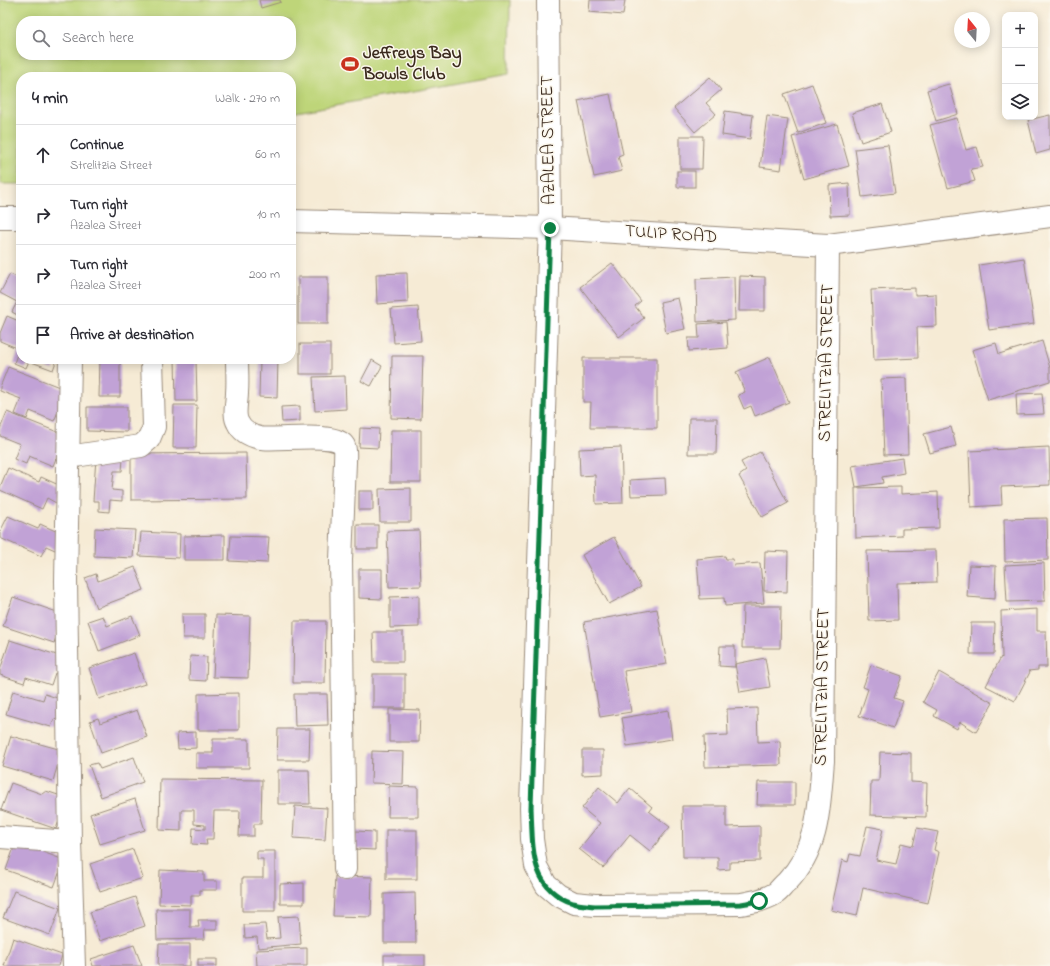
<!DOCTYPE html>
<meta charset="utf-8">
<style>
:root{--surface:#fff;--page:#f2f2f3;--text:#2b2b33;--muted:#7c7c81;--line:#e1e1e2}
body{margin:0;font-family:"Indie Flower",sans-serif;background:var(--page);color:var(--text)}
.controls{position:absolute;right:12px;top:12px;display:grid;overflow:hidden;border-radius:8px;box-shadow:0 2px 10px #0003}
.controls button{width:36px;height:36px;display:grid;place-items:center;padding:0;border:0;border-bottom:1px solid var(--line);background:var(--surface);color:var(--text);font:20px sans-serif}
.compass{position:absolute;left:954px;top:12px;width:36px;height:36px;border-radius:50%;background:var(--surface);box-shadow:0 2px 10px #0003;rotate:342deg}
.stop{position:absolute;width:12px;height:12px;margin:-9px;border:3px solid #0b8043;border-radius:50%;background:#fff}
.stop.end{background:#0b8043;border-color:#fff;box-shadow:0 1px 4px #0008}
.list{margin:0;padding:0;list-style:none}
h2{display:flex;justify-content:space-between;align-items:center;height:52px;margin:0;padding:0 16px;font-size:17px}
h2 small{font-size:13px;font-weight:400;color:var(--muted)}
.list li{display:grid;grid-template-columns:26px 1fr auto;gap:12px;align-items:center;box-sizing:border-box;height:60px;padding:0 16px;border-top:1px solid var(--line)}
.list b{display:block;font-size:15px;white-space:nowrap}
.list p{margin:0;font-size:13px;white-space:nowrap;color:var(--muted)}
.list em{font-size:13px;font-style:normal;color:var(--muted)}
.icon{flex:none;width:22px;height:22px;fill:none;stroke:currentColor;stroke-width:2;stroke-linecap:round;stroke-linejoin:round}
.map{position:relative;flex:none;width:1050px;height:966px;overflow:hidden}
.search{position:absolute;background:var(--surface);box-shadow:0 2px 10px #0003;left:16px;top:16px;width:280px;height:44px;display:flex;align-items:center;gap:10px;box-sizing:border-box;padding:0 14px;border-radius:16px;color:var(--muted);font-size:15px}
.panel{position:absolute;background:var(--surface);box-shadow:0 2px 10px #0003;left:16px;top:72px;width:280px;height:292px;border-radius:16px}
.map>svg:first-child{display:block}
.green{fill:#bed579;stroke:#7c804c;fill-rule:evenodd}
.building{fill:#c1a2d6}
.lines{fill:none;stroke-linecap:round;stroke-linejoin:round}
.street-casing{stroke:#988a7a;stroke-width:24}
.street{stroke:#fff;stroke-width:22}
.route{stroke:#0b8043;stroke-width:5}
.labels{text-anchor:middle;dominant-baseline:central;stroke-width:3;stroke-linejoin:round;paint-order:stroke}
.poi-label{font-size:18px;font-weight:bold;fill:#3b2a1e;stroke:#fbf7ec;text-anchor:start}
.street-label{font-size:18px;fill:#3b2a1e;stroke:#fbf7ec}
</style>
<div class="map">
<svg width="1050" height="966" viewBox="0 0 1050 966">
<rect width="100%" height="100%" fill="#fbf7ec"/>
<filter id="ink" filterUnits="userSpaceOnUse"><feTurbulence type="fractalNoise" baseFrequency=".025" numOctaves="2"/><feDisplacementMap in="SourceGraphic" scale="8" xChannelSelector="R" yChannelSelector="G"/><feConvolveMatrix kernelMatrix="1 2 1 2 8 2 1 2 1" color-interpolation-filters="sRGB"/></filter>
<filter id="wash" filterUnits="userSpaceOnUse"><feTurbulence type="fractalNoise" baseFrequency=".012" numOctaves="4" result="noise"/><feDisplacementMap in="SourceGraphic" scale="16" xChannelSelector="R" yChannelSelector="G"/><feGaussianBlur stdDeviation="0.9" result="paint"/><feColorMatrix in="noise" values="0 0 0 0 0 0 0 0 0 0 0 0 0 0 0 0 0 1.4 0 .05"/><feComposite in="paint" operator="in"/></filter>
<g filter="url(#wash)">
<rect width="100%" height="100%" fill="#f6ebd5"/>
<path class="green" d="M0 0H510L509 74 291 113V77H21V184H0ZM21 21H291V55H21Z"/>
<g id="blocks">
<g class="building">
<path d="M259 0H280L281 2 261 8Z"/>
<path d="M590 0H625L623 15 589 12Z"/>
<path d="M710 77 721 90 706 103 716 114 695 132 674 108Z"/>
<path d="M812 84 826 123 798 133 784 94Z"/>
<path d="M949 84 958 114 936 121 927 90Z"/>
<path d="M610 94 623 154 618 156 622 171 594 177 578 101Z"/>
<path d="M882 104 891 132 861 142 852 113Z"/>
<path d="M725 111 753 115 750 139 722 135Z"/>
<path d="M1050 115V150L1036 154 1028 120Z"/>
<path d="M767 116 788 119 781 170 760 167Z"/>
<path d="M957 118 966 150 977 147 983 167 971 169 975 181 948 188 930 125Z"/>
<path d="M837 124 849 166 804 179 792 137Z"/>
<path d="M680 136H703L702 169H680Z"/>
<path d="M888 145 895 193 862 197 855 149Z"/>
<rect x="677" y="171" width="18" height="16"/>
<path d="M849 183 850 215 830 216 829 185Z"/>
<path d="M1024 258 1034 324 989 330 979 265Z"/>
<path d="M612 263 641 301 635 306 644 318 619 337 580 287Z"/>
<path d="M407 273 408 302 377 304 376 274Z"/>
<path d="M10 274 21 279V317L12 312 17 302 0 293Z"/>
<path d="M740 276 765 277V311H739Z"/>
<rect x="298" y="277" width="30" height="47"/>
<path d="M734 277 735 320 697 322 696 279Z"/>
<path d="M915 288V295L936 294 937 326 917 327 918 358 874 360 871 290Z"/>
<path d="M678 298 685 329 666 333 660 302Z"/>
<path d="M418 307 421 341 394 343 391 309Z"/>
<path d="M7 316 21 322V359H57L53 370 29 361 26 368 14 363 19 349 0 341V333Z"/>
<path d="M726 322 728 348 689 351 688 338H699L698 324Z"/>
<path d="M1042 341 1050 368V381L988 400 972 350 996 343 999 354Z"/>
<rect x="300" y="344" width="30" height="30"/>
<path d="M392 356H423L421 419 391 418Z"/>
<path d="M770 357 789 402 755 416 751 406 744 409 738 395 745 392 736 372Z"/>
<path d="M583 358H657V428H590L591 402H583Z"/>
<path d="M100 359H120V397H99Z"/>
<path d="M175 359H196L197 401H176Z"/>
<path d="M260 359H278L277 398 259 397Z"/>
<path d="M372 360 382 366 371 386 361 381Z"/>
<path d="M8 367 67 390 54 421 30 411 27 419 15 414 21 399 0 391V387Z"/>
<path d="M345 376 346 409 315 411 313 377Z"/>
<path d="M906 378 908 454 884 455 881 379Z"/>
<path d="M1042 393 1044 414 1017 415 1016 394Z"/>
<path d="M174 405H197L196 448H173Z"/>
<path d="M300 406V421L282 422 281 407Z"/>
<path d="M87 407H127V432L87 431Z"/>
<path d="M7 412 65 435 53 466 29 456 26 464 14 459 20 444 0 436V429Z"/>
<path d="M689 418H717L716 454H688Z"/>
<path d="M951 427 956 446 930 453 924 434Z"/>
<path d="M360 428 379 429 378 448 359 447Z"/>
<path d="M391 430H421V482H390Z"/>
<path d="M621 447 623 503 596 504 595 475 580 476 579 449Z"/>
<path d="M1049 447 1050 485 1001 487 1002 505 971 507 969 451Z"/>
<path d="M760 452 788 503 762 517 739 476 746 471 741 462Z"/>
<path d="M246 453 247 499 131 500V454Z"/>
<path d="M96 458 123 459 122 471H114L112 490 122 491V501L110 500 109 512 99 511V501H93Z"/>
<path d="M902 458 904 473 882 477 883 483 856 487 852 466Z"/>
<path d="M8 468 39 482 41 477 63 487 56 503 47 498 42 509 0 490V487Z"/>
<path d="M665 478 666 495 631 496 630 480Z"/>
<path d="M901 487V494L938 492 939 528 902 529V536L856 538 855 488Z"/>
<path d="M411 488V522H380L379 489Z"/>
<rect x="359" y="491" width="14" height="19"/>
<path d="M8 516 38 529 40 524 62 534 55 550 46 546 41 556 0 538V532Z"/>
<path d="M1047 518 1048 560 1005 562 1004 519Z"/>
<rect x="357" y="525" width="21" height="24"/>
<path d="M95 528 135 530 133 558 94 556Z"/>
<path d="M419 530 421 586 389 587 387 531Z"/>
<path d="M141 532 180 534 179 558 139 556Z"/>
<path d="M225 535V560H184V536Z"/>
<path d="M231 536 269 537 267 563 229 561Z"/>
<path d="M614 537 641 587 609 604 582 555Z"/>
<path d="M936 550 937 582 897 583 898 620 869 621 867 551Z"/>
<path d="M765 551 788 552 787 592 764 591Z"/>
<path d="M725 556 726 559H733L734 565 760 563 764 603 725 606 724 598 700 599 697 559Z"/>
<path d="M1044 563 1045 601 1007 602 1005 565Z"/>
<path d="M969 565 996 566 995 599 967 597Z"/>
<path d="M135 567 144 590 96 608 85 578 96 574 98 581Z"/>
<path d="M359 569H382V599L359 598Z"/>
<path d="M419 596V627L390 628V597Z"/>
<path d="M13 597 63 614 54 643 3 626Z"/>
<path d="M743 606H781L780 648H742Z"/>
<path d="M657 609 667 664 624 671 631 712 600 717 584 622Z"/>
<path d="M1037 609V631H1046L1047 667H1038V670L1028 671 1030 672 1015 701 986 686 1001 657 1002 658 1001 611Z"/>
<path d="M182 614H205V638H183Z"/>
<path d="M216 615 250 616 248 678 213 677Z"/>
<path d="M103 616 107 626 132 616 140 635 99 651 88 621Z"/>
<path d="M294 621H326L325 683H293Z"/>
<path d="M971 623H995L994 654H970Z"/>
<path d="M373 632H403V662H374Z"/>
<path d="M10 640 66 658 60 675 55 673 51 685 26 677 24 683 0 675V670Z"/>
<path d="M720 646H735V667L719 666Z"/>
<path d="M134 653 145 684 99 699 89 668Z"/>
<path d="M190 656 207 657 206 681 189 680Z"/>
<path d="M765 658 770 687 740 692 735 664Z"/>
<path d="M871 665 902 676 894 698 903 701 893 728 859 716 868 689 863 687Z"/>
<path d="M939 672 993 703 976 732 960 722 957 729 934 716 937 710 923 702Z"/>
<rect x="373" y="674" width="32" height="34"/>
<path d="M13 691 43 700 45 694 66 701 60 721 54 719 51 727 6 714Z"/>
<path d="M239 693V730H198V694Z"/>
<path d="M294 694H327L328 725 295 726Z"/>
<path d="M757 708 758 742 780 741 781 765 705 767 704 736 728 735 727 709Z"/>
<path d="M389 709 420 710 419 742H389Z"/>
<path d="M137 710 147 737 101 753 90 721 98 718 100 723Z"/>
<path d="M668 710 672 739 627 746 622 718Z"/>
<path d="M278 729H310L309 760H277Z"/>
<path d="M196 732V748L178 749 177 733Z"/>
<path d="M11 736 62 750 53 781 2 766Z"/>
<path d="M213 739H249V768H196V753H213Z"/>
<path d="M582 750H603V774L582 775Z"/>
<path d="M372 751 404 752 403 784 371 783Z"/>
<path d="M880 752 911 753V782L927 783 926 817 870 815 871 781H879Z"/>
<path d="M134 757 143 782 101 797 89 765 97 763 100 769Z"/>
<path d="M278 770H309L310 804H278Z"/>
<path d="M160 779 262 780 261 824H254V836H239L240 811H214L213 839H206L207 845 192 844 193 828 205 829V825L194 824V810H181V831L159 830Z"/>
<path d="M758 782H795V805H757Z"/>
<path d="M11 783 42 794 46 791 67 798 56 829 1 810Z"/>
<path d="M389 786 418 787V817H388Z"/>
<path d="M599 787 618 803 630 788 652 807 649 811 670 827 650 851 630 835 603 868 579 849 600 823 582 808Z"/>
<path d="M135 799 145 830 100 844 90 814Z"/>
<path d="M295 806 327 808 325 840 293 838Z"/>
<path d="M682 806H726V827L760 826V861L730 862V869L718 870V857H683Z"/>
<path d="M867 826 883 829 876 860 896 864 901 843 913 846 917 828 938 832 934 850 939 852 928 903 863 888 857 916 831 910 842 860 848 862 850 854 860 856Z"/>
<rect x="386" y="830" width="31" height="49"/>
<path d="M356 831 375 832V850L355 849Z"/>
<path d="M16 842 64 860 54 887 6 870Z"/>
<path d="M133 849 143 878 100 892 90 864Z"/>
<path d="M257 851H275V911H242V878H263V859H257Z"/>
<path d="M160 870 204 872V881H217V890H200V895H191V905L159 904Z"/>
<path d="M335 876 372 877 371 917 333 916Z"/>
<path d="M304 883V904H280V884Z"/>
<path d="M14 891 60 908 50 935 3 918Z"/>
<path d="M415 893 416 943H384V894Z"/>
<path d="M135 897 145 926 100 941 90 912Z"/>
<path d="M156 909H190V927H199L198 920H217V930H204L205 939 157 940Z"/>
<path d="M299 916 301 944 258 948 257 937 245 938 244 925 265 924 267 939 280 938 278 917Z"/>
<path d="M13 938 62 955 59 966H4Z"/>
<path d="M159 944H190V966H158Z"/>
<path d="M134 945 142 966H93L91 959Z"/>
<path d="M307 948V966H257L256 950Z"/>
<rect x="384" y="955" width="41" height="11"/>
<rect x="198" y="959" width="19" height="7"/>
</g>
</g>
</g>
<g filter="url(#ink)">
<use href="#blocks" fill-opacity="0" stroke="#988a7a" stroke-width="1"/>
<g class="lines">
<g class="street-casing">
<g id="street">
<path d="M548 0 550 228 531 808 532 839 536 866 546 885 558 895 574 903 595 905 741 904C753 902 765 900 776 893 780 890 783 885 787 882 820 847 819 806 823 761L828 245"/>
<path d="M0 218H21"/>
<path d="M291 221 550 228 828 245 1050 216"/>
<path d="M70 359 66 581 70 842 74 966"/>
<path d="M237 359C237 370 238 382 237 393 237 402 233 415 238 423 242 432 251 436 260 438 276 441 336 431 344 446 346 450 345 457 345 462L341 560 345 869"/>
<path d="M68 457 141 446 149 439 154 427 152 359"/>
<path d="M0 837 70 842"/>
</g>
</g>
<use href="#street" class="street"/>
</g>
</g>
<g class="lines" filter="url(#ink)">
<path class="route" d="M550 228 531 808C533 847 529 888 573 903 580 905 588 905 595 906L741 904 759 901"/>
</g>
<defs>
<g id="stadium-bare" transform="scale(1.38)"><path d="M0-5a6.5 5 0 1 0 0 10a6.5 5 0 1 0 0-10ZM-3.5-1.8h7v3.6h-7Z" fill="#c8321e" stroke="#fbf7ec" stroke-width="2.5" paint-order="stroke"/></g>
</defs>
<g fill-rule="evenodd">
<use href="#stadium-bare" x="350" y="64"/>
</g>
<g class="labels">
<g class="poi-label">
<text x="363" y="54">Jeffreys Bay<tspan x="363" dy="21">Bowls Club</tspan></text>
</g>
<g class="street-label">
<text transform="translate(549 140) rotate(-91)">AZALEA STREET</text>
<text transform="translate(671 235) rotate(4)">TULIP ROAD</text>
<text transform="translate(827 363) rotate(-89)">STRELITZIA STREET</text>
<text transform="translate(823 687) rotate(-89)">STRELITZIA STREET</text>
</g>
</g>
</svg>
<div class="controls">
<button>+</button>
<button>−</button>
<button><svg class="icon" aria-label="layers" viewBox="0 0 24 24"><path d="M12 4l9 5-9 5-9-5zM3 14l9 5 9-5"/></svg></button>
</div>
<svg class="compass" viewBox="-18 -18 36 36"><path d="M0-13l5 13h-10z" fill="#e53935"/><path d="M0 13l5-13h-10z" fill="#7c7c81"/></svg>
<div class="stop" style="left:759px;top:901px"></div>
<div class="stop end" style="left:550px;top:228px"></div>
<div class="search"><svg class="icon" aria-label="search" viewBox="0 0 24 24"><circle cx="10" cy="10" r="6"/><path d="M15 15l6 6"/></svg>Search here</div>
<section class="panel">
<h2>4 min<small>Walk · 270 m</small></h2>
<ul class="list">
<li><svg class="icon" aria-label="ahead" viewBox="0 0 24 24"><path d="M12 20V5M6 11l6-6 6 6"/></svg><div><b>Continue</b><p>Strelitzia Street</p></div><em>60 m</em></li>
<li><svg class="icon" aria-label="right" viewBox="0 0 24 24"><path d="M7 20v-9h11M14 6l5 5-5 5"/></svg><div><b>Turn right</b><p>Azalea Street</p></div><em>10 m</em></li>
<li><svg class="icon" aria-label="right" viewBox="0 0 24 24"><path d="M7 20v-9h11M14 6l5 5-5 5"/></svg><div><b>Turn right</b><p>Azalea Street</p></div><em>200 m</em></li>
<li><svg class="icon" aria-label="arrive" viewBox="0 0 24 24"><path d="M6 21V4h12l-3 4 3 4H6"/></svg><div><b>Arrive at destination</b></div></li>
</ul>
</section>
</div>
